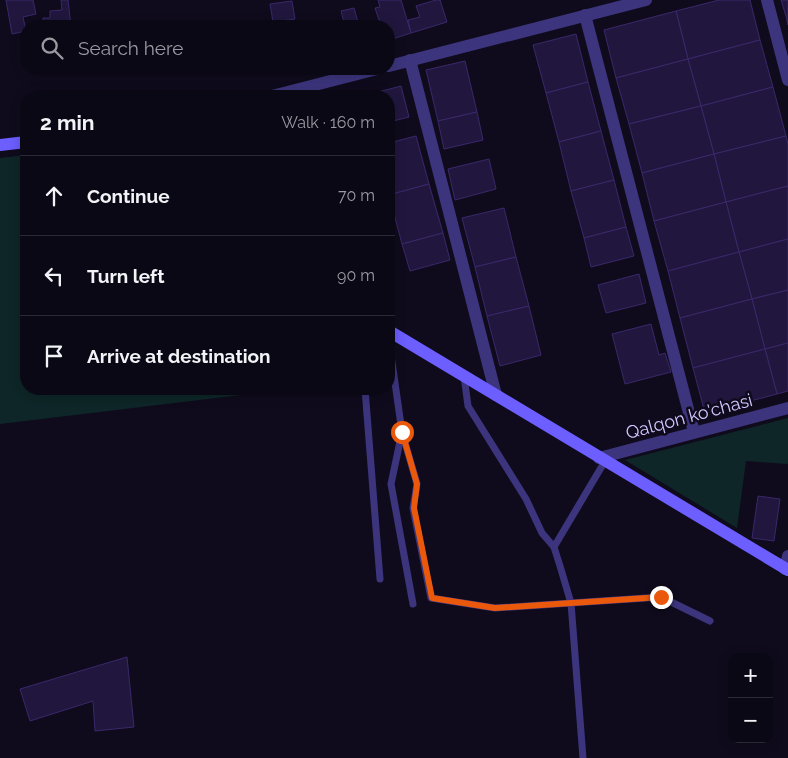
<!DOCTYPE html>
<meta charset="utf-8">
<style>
:root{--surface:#0b0816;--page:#14111f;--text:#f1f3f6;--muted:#9a9aa1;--line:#2b2935}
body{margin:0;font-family:Raleway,sans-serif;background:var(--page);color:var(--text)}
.controls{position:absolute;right:15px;bottom:15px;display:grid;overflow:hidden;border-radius:10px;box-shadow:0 2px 12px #0003}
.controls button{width:45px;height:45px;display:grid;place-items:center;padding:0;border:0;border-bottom:1px solid var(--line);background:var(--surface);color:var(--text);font:25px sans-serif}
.stop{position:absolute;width:15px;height:15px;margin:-11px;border:4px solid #ea580c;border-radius:50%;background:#fff}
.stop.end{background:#ea580c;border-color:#fff;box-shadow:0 1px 5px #0008}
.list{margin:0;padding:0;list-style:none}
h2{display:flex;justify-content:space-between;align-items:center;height:65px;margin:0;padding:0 20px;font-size:21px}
h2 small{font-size:16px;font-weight:400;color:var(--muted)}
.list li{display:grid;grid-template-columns:32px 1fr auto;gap:15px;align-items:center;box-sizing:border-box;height:80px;padding:0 20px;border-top:1px solid var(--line)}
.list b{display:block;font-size:19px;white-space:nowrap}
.list em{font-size:16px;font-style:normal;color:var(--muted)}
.icon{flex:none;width:28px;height:28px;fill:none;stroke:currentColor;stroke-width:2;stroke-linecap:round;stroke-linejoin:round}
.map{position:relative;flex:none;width:788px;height:758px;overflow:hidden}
.search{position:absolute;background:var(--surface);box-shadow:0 2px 12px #0003;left:20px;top:20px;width:375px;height:55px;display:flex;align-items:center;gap:12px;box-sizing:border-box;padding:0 18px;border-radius:20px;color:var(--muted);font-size:19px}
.panel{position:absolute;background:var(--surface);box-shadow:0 2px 12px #0003;left:20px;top:90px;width:375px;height:305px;border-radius:20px}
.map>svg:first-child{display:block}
.green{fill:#0e2627}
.building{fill:#21173e;stroke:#3a286a}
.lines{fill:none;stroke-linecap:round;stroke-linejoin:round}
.lane{stroke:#3c357d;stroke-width:7}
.street{stroke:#3c357d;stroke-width:12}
.secondary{stroke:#6c5eff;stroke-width:12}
.route{stroke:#ea580c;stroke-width:6}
.labels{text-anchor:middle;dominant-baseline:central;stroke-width:5;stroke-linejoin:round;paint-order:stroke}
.street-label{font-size:18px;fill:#d1c7ff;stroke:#0f0b1d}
</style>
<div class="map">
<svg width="788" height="758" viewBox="0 0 788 758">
<rect width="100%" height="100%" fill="#0f0b1d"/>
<g class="green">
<path d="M26 155V389H240L241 395 0 424V158Z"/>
<path d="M788 418V464L746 461 737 528 625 460Z"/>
</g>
<g class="building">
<path d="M6 0H33L36 14 23 17 26 31 12 34Z"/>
<path d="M61 0H68L71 26H43V18H50V11L62 10Z"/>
<path d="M378 0H401L411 33 389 40V26H381L375 8 380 7Z"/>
<path d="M436 0H440L447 22 411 33 408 20 420 17 416 6Z"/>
<path d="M719 0H750L760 40 688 59 676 11Z"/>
<path d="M781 0H788V25L786 16Z"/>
<path d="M292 1 295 19 273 22 270 4Z"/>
<path d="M354 8 359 26H345L341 11Z"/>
<path d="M676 11 688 59 616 78 604 30Z"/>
<path d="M576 34 588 82 546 93 533 45Z"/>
<path d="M760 40 773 87 701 106 688 59Z"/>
<path d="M688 59 701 106 629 124 616 78Z"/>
<path d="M465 61 477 112 438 121 426 70Z"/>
<path d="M588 82 601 131 559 142 546 93Z"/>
<path d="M401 86 409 117 389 122V96H363Z"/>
<path d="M773 87 786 136 714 154 701 106Z"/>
<path d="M701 106 714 154 642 173 629 124Z"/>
<path d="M477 112 483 140 444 149 438 121Z"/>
<path d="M601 131 614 180 571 191 559 142Z"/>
<path d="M416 136 429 184 389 195V143Z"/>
<path d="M786 136 788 144V186L726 202 714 154Z"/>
<path d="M714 154 726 202 654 221 642 173Z"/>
<path d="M489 159 496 189 455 200 448 169Z"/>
<path d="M614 180 626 227 584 238 571 191Z"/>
<path d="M429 184 443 233 402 244 389 195Z"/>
<path d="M788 186V239L739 252 726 202Z"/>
<path d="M726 202 739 252 668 271 654 221Z"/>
<path d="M504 208 516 257 475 267 462 218Z"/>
<path d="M626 227 634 256 591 267 584 238Z"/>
<path d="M443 233 450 260 410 271 402 244Z"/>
<path d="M788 239V290L752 299 739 252Z"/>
<path d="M739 252 752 299 680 318 668 271Z"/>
<path d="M516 257 529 306 487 316 475 267Z"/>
<path d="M639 274 646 303 606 313 598 285Z"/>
<path d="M788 290V343L765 349 752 299Z"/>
<path d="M752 299 765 349 693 368 680 318Z"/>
<path d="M529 306 541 355 500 366 487 316Z"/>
<path d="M651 324 659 355 665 353 671 372 625 384 612 334Z"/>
<path d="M788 343V391L777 394 765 349Z"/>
<path d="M765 349 777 394 705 413 693 368Z"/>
<path d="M758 496 780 499 774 541 752 538Z"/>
<path d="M127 657 134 727 95 731 93 701 30 721 20 689Z"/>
</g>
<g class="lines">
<g class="lane">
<path d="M389 341 402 432 391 484 413 604"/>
<path d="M464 376 468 406 526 499 542 533 554 547 560 566 571 603 583 758"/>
<path d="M365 389 380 579"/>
<path d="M402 432 417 484 413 508 431 598 495 608 661 597 710 621"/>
<path d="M554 547 605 461"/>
</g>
<g class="street">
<path d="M767 0 788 80"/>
<path d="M585 15 694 432"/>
<path d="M410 60 496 395"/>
<path d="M389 66 646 0"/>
<path d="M272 96 377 69"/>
<path d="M599 458 788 408"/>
<path d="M785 569 788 556"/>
</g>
<g class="secondary">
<path d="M0 145 26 142"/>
<path d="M389 331 788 570"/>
</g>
</g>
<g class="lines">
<path class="route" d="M402 432 417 484 414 508 432 598 495 608 661 597"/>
</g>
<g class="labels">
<g class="street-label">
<text transform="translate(689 416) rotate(-15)">Qalqon ko'chasi</text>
</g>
</g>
</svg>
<div class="controls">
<button>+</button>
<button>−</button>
</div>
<div class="stop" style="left:402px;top:432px"></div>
<div class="stop end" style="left:661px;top:597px"></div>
<div class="search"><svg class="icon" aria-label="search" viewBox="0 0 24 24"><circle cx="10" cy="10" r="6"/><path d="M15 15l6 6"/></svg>Search here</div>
<section class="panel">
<h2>2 min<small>Walk · 160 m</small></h2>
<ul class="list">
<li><svg class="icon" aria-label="ahead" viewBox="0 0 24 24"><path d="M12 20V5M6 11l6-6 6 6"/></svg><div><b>Continue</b></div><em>70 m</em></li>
<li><svg class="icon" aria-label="left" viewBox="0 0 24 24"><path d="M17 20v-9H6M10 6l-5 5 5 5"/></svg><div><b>Turn left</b></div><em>90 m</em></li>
<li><svg class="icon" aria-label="arrive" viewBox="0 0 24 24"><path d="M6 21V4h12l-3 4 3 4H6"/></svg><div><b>Arrive at destination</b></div></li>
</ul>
</section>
</div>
